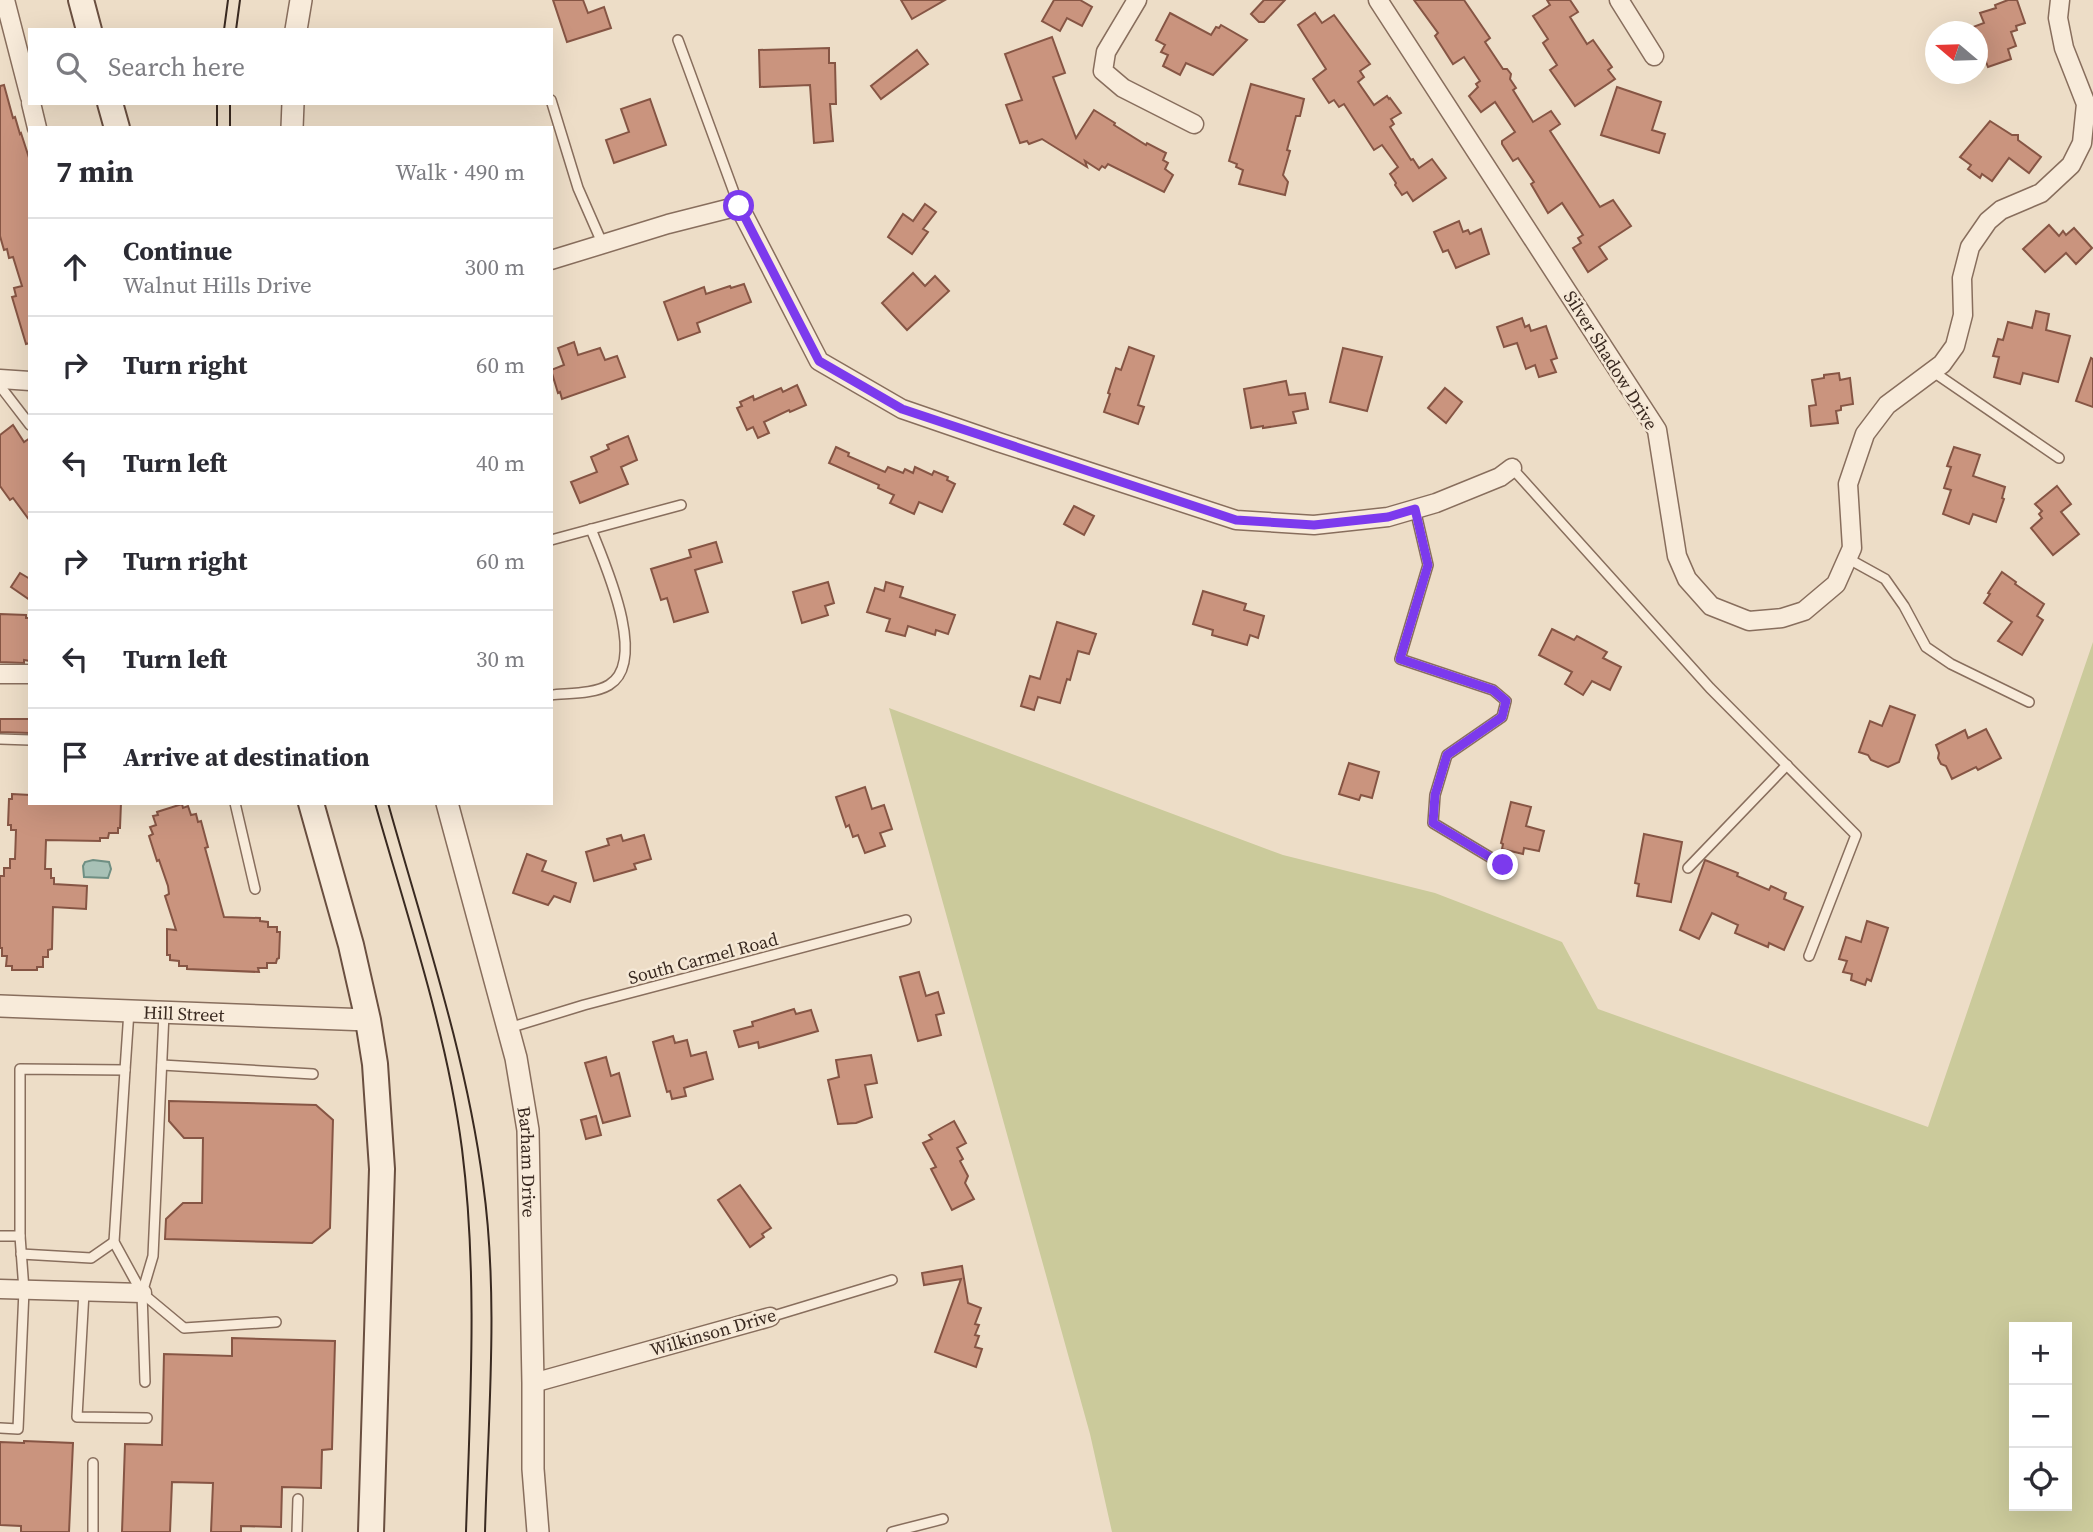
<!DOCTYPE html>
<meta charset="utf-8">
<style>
:root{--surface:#fff;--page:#f7f7f7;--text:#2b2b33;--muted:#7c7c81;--line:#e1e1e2}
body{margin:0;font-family:"Source Serif 4",serif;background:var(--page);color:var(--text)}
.controls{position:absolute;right:21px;bottom:21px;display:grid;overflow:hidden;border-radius:0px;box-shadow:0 7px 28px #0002}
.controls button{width:63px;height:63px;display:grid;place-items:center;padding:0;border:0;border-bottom:2px solid var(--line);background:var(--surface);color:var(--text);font:35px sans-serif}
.compass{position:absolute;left:1925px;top:21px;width:63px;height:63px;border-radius:50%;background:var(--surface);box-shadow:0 7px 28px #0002;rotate:289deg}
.stop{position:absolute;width:21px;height:21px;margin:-16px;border:5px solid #7c3aed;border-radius:50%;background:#fff}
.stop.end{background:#7c3aed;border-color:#fff;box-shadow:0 2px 7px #0008}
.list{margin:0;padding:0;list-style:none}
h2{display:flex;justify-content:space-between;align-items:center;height:91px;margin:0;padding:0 28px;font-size:30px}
h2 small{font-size:23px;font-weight:400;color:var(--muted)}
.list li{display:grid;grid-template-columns:46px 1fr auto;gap:21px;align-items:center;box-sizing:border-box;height:98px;padding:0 28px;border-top:2px solid var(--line)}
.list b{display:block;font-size:26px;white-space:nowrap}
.list p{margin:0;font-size:23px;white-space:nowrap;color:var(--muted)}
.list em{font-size:23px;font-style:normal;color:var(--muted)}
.icon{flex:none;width:38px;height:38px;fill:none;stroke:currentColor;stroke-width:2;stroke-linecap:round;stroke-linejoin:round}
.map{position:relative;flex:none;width:2093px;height:1532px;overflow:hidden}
.search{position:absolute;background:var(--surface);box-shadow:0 7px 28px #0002;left:28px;top:28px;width:525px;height:77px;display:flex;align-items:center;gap:18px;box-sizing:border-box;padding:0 24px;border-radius:0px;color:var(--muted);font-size:26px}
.panel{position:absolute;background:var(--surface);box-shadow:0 7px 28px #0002;left:28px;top:126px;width:525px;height:679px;border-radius:0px}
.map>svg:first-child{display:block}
.green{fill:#cbca9b;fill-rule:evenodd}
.water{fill:#a8c1b6;stroke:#6f8f83;stroke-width:2}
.building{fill:#ca947e;stroke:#865544;stroke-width:2}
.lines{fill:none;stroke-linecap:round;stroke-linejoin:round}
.service-casing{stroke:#886e5d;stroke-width:12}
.minor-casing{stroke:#886e5d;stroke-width:21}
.tertiary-casing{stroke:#886e5d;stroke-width:24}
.secondary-casing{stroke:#6a4f40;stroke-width:28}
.service{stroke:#f8ebda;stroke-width:9}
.minor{stroke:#f8ebda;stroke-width:18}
.tertiary{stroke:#f8ebda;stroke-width:21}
.secondary{stroke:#f8ebda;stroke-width:24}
.tram{stroke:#392920;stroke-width:2}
.route{stroke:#7c3aed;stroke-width:9}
.labels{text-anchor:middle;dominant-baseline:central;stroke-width:5;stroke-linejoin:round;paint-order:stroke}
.street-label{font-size:18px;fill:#392920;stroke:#f5e8d6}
</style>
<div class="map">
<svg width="2093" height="1532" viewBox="0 0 2093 1532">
<rect width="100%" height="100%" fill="#edddc7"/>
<path class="green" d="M2093 642V1532H1112L1090 1434 889 708 1283 855 1435 893 1562 942 1598 1009 1928 1127ZM2014 1327H2067V1506H2014Z"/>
<path class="water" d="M93 860 109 862 111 869 108 878 84 877 83 866 85 862Z"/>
<g class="building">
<path d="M553 0H583L588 13 604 7 611 28 567 42Z"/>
<path d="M901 0H945L912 19Z"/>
<path d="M1054 0H1080L1092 7 1082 26 1067 18 1060 31 1042 21Z"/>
<path d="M1264 0H1285L1264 22H1259L1251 14Z"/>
<path d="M1414 0H1464L1490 38 1485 42 1503 69H1507L1511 74 1510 79 1516 88 1513 90 1533 122 1551 111 1560 124 1550 131 1600 207 1613 200 1631 226 1599 247 1607 259 1588 272 1573 248 1581 243 1578 238 1583 235 1562 203 1548 213 1531 184 1534 182 1518 158 1513 161 1502 144V141L1515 132 1495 102 1481 112 1469 96 1478 87 1476 84 1480 81 1464 57 1453 64 1435 36 1438 33Z"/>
<path d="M1547 0H1570L1578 12 1570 17 1587 44 1593 40 1612 67 1608 70 1615 79 1575 106 1550 70 1557 65 1543 43 1548 39 1533 16 1550 5Z"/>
<path d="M2008 0H2017L2025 23 2016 26 2017 30 2011 32 2016 46 2008 49 2011 59 1988 67 1981 49 1978 50V32H1975L1973 27 1984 23 1980 13 1996 8 1995 5Z"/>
<path d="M1170 13 1211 35 1216 27 1219 28 1221 25 1247 40 1213 75 1186 63 1180 75 1163 66 1168 55 1161 52 1165 45 1156 40Z"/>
<path d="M1315 13 1322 23 1334 15 1370 64 1360 71 1364 77 1358 82 1374 105 1387 96 1389 99 1390 98 1401 113 1391 119 1394 124 1390 127 1411 160 1413 159 1419 168 1432 159 1446 178 1413 201 1407 192 1402 195 1395 185 1396 183 1390 174 1398 167 1382 145 1374 150 1344 104 1339 107 1334 100 1329 103 1313 79 1326 69 1298 25Z"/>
<path d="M1052 37 1065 73 1053 77 1076 138 1094 110 1115 123 1114 125 1146 145 1147 143 1166 153 1163 160 1168 163 1165 169 1173 175 1164 192 1108 164 1105 168 1102 166 1099 170 1085 161 1087 167 1042 139 1029 144 1027 141 1020 143 1006 105 1022 100 1005 54Z"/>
<path d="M829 48V63H835L836 104H830L833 141 814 143 810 85 760 87 759 50Z"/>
<path d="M917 50 928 64 881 99 871 86Z"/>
<path d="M1251 84 1304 99 1300 116H1296L1287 150 1290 151 1283 175 1288 182 1285 195 1239 184 1243 170 1236 167 1237 164 1229 161Z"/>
<path d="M4 85 13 118 15 117 20 134 21 133 30 161V343L26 344 12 297 16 296 14 288 22 286 13 257 9 258 7 249 4 250 0 236V86Z"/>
<path d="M1617 87 1661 102 1652 130 1665 134 1659 153 1601 135Z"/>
<path d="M650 99 666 145 614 163 606 140 629 132 621 109Z"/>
<path d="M1990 121 2012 135H2018V140L2041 157 2029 173 2009 158 1992 181 1982 174 1980 178 1968 169 1971 165 1960 157Z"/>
<path d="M925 204 936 212 923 229 928 232 912 254 888 237 903 214 913 221Z"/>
<path d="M1459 221 1463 232 1468 230 1470 234 1481 229 1489 254 1456 268 1448 250 1443 252 1434 232Z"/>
<path d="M2049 225 2059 236 2063 231 2066 235 2074 228 2092 248 2076 264 2066 253 2045 272 2023 249Z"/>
<path d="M913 273 925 286 935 276 949 291 907 330 882 303Z"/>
<path d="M744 284 751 302 697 323 700 332 678 340 664 302 704 287 706 294 730 286 731 288Z"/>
<path d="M2036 311 2049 314 2046 330 2070 336 2058 382 2023 373 2020 384 1994 377 1999 357 1993 356 1998 339 2003 340 2008 322 2032 328Z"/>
<path d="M1522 318 1525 327 1529 325 1531 331 1546 326 1557 358 1551 360 1556 372 1539 377 1535 365 1526 369 1517 343 1504 347 1497 327Z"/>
<path d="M574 342 578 355 600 348 605 360 617 356 625 377 562 399 560 392 558 393 551 370 564 365 558 348Z"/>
<path d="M1129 347 1154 356 1138 405 1144 407 1138 424 1104 412 1110 394 1108 393 1116 368 1121 370Z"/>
<path d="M1343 348 1382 357 1367 411 1330 402Z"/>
<path d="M2091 358 2093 359V407L2076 401Z"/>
<path d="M1839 373 1840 380 1850 378 1853 404 1841 406V410L1836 411 1838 423 1811 426 1809 406 1816 405 1812 380 1824 378V375Z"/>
<path d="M1286 381 1289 395 1305 393 1308 409 1293 412 1296 423 1263 428V426L1251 428 1244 389Z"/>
<path d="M797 385 806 405 790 412 789 410 764 422 769 433 758 438 753 427 747 430 737 408 742 406 740 402 753 396 754 400 781 388 783 392Z"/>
<path d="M1445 388 1462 402 1446 423 1428 408Z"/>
<path d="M13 425 24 442 30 438V521L13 498 10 500 0 486V435Z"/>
<path d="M628 436 637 460 621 467 628 484 580 503 571 482 597 472 591 457 609 449 607 445Z"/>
<path d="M836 447 849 453 848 456 885 472 888 467 903 473 905 469 913 473 915 467 932 475 934 471 948 477 947 480 955 484 942 512 919 502 914 514 890 503 894 495 878 488 879 485 829 463Z"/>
<path d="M1954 447 1980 455 1973 476 2005 487 2002 498 2004 499 1996 522 1973 514 1969 524 1943 514 1951 490 1944 488 1951 467 1947 466Z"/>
<path d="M2057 486 2071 504 2061 512 2079 534 2053 555 2031 528 2042 518 2039 514 2042 511 2035 504Z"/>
<path d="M1074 506 1094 516 1084 535 1064 524Z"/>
<path d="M716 542 722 562 695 570 708 612 674 622 667 598 661 600 651 569 691 557 689 550Z"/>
<path d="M2002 572 2016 582 2015 584 2044 604 2037 616 2043 620 2022 655 1998 641 2012 622 1984 603 1990 594 1988 593Z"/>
<path d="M20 573 30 579V600L11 587Z"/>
<path d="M828 582 834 603 825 606 828 615 802 623 793 592Z"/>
<path d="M886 582 903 587 900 597 955 615 948 634 936 630 935 635 908 626 905 636 886 631 890 619 867 612 875 588 884 591Z"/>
<path d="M1203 591 1246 604 1244 610 1264 616 1258 638 1250 635 1247 645 1212 635 1213 630 1193 624Z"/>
<path d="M0 614 26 615V618H30V661L24 660V663L0 662Z"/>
<path d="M1057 622 1096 634 1089 654 1078 651 1070 680 1067 679 1060 703 1038 697 1034 710 1021 706 1030 676 1040 679Z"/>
<path d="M1552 629 1574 640 1577 636 1607 652 1603 658 1621 667 1610 690 1592 681 1583 695 1565 684 1572 672 1539 655Z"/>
<path d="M1890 706 1915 715 1899 762 1888 767 1871 760 1868 755 1859 752 1870 721 1882 726Z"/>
<path d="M0 719H30V733L0 732Z"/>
<path d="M1986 729 2001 758 1978 770 1976 767 1952 779 1946 766 1941 764 1938 758 1939 753 1936 745 1965 730 1968 738Z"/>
<path d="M1349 763 1379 772 1372 798 1361 795 1359 800 1339 794Z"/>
<path d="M865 787 872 809 884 805 892 829 880 833 885 846 865 853 858 835 853 837 849 825 846 827 836 797Z"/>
<path d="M12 794 30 795V803H121L120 828H118V833H109L108 838H100V841L46 840 45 869H51V878H54V884L87 886 86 909 53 907 52 949 48 950V957H43V967H37V970H12V966H6L7 956H2V948H0V876H4V868H10V859H15L16 830H11V825H8L9 799H12Z"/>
<path d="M1511 802 1531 807 1526 826 1544 831 1539 851 1524 848 1523 854 1502 849 1503 844 1501 843Z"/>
<path d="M182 804 183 808 188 806 191 815 196 814 198 822 201 821 208 847 205 848 224 917 260 918V921L268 922V927H277V932H280L279 958 277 959 276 963H267V968H258L259 972 187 969V966H179V961L170 960V955H167V929L176 930 165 896 169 894 168 886 159 860 157 861 149 836 153 834 150 827 156 825 153 816 158 815 157 812Z"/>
<path d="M1644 834 1682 842 1671 902 1637 896 1639 884 1635 883Z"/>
<path d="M621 835 623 841 644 835 651 859 634 864 636 869 594 881 586 852 609 845 607 839Z"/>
<path d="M527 854 546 861 542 871 576 883 570 902 554 896 548 905 513 893Z"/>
<path d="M1705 860 1738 873 1737 876 1769 890 1771 886 1786 893 1784 899 1803 907 1784 950 1769 943 1768 947 1735 933 1738 925 1712 913 1699 939 1680 930Z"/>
<path d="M1867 921 1888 928 1871 981 1867 979 1865 985 1851 980 1852 974 1843 972 1847 961 1839 959 1846 937 1861 942Z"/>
<path d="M919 972 926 996 938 992 944 1013 936 1015 941 1035 918 1041 900 977Z"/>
<path d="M794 1009 796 1014 811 1010 818 1031 759 1048 758 1042 739 1047 734 1031 753 1026 752 1022Z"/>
<path d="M673 1036 675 1043 687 1040 691 1056 706 1052 713 1079 684 1088 686 1096 672 1099 670 1091 667 1092 653 1042Z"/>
<path d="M871 1055 877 1083 865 1085 872 1117 856 1123 838 1124 828 1080 839 1077 836 1060Z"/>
<path d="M606 1057 611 1076 619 1073 630 1116 603 1123 585 1063Z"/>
<path d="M169 1101 316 1105 333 1120 330 1228 312 1243 165 1239 166 1219 183 1203H202L203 1138H184L169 1121Z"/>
<path d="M596 1116 601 1135 586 1139 581 1120Z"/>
<path d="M954 1121 966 1143 957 1148 963 1159 960 1161 968 1176 965 1183 974 1199 952 1210 931 1169 936 1167 923 1143 932 1139 929 1135Z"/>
<path d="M740 1185 771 1228 762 1234 764 1237 750 1247 718 1200Z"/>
<path d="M962 1266 968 1303 981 1308 975 1324 979 1325 975 1335 979 1336 975 1347 982 1349 976 1367 935 1352 961 1279 924 1285 922 1273Z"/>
<path d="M232 1338 335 1341 332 1449 322 1450 321 1488 282 1487 281 1527 241 1526V1532H211L213 1483 172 1482 170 1532H122L125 1444 162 1445 164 1354 232 1356Z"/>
<path d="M24 1441 73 1443 69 1532H21V1526L0 1525V1442L24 1443Z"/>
</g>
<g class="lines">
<g class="service-casing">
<g id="service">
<path d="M678 40 739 206"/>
<path d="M551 100 578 188 603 245"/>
<path d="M1932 371 2059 458"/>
<path d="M0 386 30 425"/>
<path d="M1512 468 1710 688 1856 835 1809 956"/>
<path d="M1415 509 1428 565 1400 659 1493 690 1506 701 1502 717 1447 755 1435 795 1433 823 1503 865"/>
<path d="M551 540 681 505"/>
<path d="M1847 558 1885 579 1904 606 1926 647 1951 664 2029 702"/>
<path d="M551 695C569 693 594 694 609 685 649 661 604 562 591 529"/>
<path d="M0 739 30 740"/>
<path d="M235 803 255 889"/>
<path d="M1688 868 1787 765"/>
<path d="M509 1028 584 1005 906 920"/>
<path d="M162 1065 313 1074"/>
<path d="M125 1070 114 1242 142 1293 184 1328 276 1322"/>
<path d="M0 1236H20L24 1290 18 1429 0 1428"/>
<path d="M20 1236V1069L125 1070 129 1011"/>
<path d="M21 1254 91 1258 114 1242"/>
<path d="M84 1292 77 1417 147 1418"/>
<path d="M770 1317 892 1280"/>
<path d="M145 1382 142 1293 153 1256 164 1013"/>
<path d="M93 1463V1532"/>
<path d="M297 1532 298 1499"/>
<path d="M892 1532 943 1519"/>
</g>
</g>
<g class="minor-casing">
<g id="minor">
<path d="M5 0 30 97"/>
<path d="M1137 0 1106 52 1103 71 1123 88 1194 124"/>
<path d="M1378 0 1657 430 1677 556 1687 579 1711 606 1749 621 1782 618 1804 611 1836 584 1852 548 1848 484 1865 434 1887 405 1942 364 1955 346 1963 315 1962 278 1970 247 1988 221 2001 210 2041 193 2071 165 2082 143 2086 104 2064 48 2058 18 2060 0"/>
<path d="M1619 0 1654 56"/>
<path d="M31 103 37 128"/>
<path d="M551 260 668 224 739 206 819 361 902 409 998 442 1236 520 1314 525 1388 517 1436 503 1500 477 1512 468"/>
<path d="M0 379 30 381"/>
<path d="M0 674H30"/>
<path d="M0 1289 142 1293"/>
<path d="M533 1383 770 1317"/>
</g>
</g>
<g class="tertiary-casing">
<g id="tertiary">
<path d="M296 30 301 0"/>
<path d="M292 128 293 103"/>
<path id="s1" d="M447 803 516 1058 528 1130 533 1383V1469L538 1532"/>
<path id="s2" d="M0 1006 368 1020"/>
</g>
</g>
<g class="secondary-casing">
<g id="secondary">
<path d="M81 0 89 30"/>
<path d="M110 103 117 128"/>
<path d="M311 803 351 945 368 1020 375 1064 382 1169 371 1532"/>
</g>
</g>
<use href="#service" class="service"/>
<use href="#minor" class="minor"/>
<use href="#tertiary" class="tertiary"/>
<use href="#secondary" class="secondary"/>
<g class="tram">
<path d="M224 30 228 0"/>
<path d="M236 30 240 0"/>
<path d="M217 128V103"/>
<path d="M230 128V103"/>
<path d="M375 803C407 916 447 1033 462 1149 478 1275 470 1405 466 1532"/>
<path d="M388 803C423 928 466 1054 483 1183 499 1298 488 1416 485 1532"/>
</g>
</g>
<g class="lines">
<path class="route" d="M739 206 819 361 902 409 1236 520 1314 525 1388 517 1415 509 1428 565 1400 659 1493 690 1506 701 1502 717 1447 755 1435 795 1433 823 1503 865"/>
</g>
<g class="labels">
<g class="street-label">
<text transform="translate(1611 360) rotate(58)">Silver Shadow Drive</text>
<text transform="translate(703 958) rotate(-15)">South Carmel Road</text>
<text stroke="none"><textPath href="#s2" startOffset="184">Hill Street</textPath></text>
<text stroke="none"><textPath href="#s1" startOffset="369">Barham Drive</textPath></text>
<text transform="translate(713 1332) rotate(-16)">Wilkinson Drive</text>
</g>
</g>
</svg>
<div class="controls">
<button>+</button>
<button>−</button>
<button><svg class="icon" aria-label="locate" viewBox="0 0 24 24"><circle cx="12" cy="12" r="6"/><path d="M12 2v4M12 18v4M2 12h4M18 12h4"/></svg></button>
</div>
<svg class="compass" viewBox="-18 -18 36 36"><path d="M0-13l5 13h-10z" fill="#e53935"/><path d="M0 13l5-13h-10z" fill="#7c7c81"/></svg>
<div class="stop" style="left:739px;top:206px"></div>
<div class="stop end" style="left:1503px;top:865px"></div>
<div class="search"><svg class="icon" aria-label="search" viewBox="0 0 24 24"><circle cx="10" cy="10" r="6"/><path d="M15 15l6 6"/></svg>Search here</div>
<section class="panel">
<h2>7 min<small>Walk · 490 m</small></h2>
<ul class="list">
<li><svg class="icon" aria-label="ahead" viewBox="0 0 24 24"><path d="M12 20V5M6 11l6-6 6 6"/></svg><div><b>Continue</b><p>Walnut Hills Drive</p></div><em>300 m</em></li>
<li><svg class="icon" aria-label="right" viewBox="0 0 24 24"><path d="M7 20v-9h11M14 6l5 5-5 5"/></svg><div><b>Turn right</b></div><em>60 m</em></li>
<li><svg class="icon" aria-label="left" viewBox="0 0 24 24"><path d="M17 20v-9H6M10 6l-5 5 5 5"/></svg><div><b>Turn left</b></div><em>40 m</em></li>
<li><svg class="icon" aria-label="right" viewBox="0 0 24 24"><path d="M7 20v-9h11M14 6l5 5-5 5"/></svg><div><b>Turn right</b></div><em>60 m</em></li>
<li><svg class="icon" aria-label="left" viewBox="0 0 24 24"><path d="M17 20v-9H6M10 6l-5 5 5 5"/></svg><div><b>Turn left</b></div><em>30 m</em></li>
<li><svg class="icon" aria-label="arrive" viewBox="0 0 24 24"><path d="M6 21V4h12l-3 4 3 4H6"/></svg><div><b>Arrive at destination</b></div></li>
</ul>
</section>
</div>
